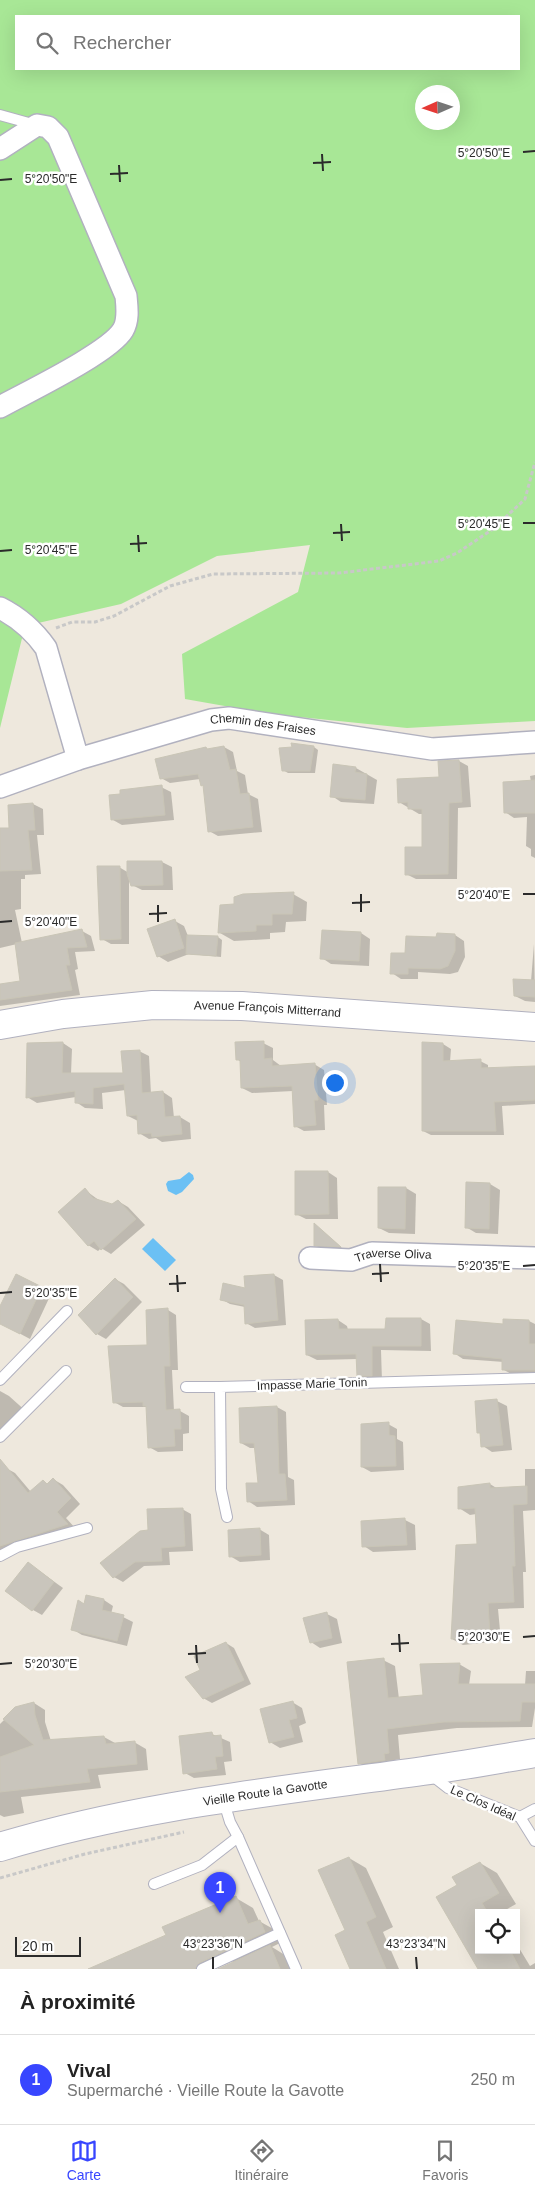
<!DOCTYPE html>
<html lang="fr">
<meta charset="utf-8">
<style>
:root{--surface:#fff;--page:#f6f6f6;--text:#222;--muted:#767676;--line:#e0e0e0;--accent:#3846ff}
body{margin:0;font-family:Helvetica,sans-serif;background:var(--page);color:var(--text)}
.controls{position:absolute;right:15px;bottom:15px;display:grid;overflow:hidden;border-radius:0px;box-shadow:0 5px 20px #0002}
.controls button{width:45px;height:45px;display:grid;place-items:center;padding:0;border:0;border-bottom:1px solid var(--line);background:var(--surface);color:var(--text);font:25px sans-serif}
.compass{position:absolute;left:415px;top:85px;width:45px;height:45px;border-radius:50%;background:var(--surface);box-shadow:0 5px 20px #0002;rotate:267deg}
.scale{position:absolute;left:15px;bottom:12px;width:66px;box-sizing:border-box;padding-left:5px;border:2px solid #2b2b2b;border-top:0;font-size:14px;line-height:18px;white-space:nowrap;color:#2b2b2b;-webkit-text-stroke:4px #fff;paint-order:stroke}
.you{position:absolute;left:334px;top:1082px;width:18px;height:18px;margin:-12px;border:4px solid #fff;border-radius:50%;background:#1a73e8;box-shadow:0 0 0 8px #1a73e833}
.badge{display:grid;place-items:center;width:32px;height:32px;border-radius:50%;background:var(--accent);color:#fff;font-size:16px;font-weight:700}
.pin{position:absolute;translate:-50% -41px;filter:drop-shadow(0 1px 2px #0008)}
.pin::after{content:'';position:absolute;top:26px;width:18px;height:15px;background:inherit;clip-path:polygon(0 0,100% 0,50% 100%)}
.list{margin:0;padding:0;list-style:none}
h2{display:flex;justify-content:space-between;align-items:center;height:65px;margin:0;padding:0 20px;font-size:21px}
h2 small{font-size:16px;font-weight:400;color:var(--muted)}
.list li{display:grid;grid-template-columns:32px 1fr auto;gap:15px;align-items:center;box-sizing:border-box;height:90px;padding:0 20px;border-top:1px solid var(--line)}
.list b{display:block;font-size:19px;white-space:nowrap}
.list p{margin:0;font-size:16px;white-space:nowrap;color:var(--muted)}
.list em{font-size:16px;font-style:normal;color:var(--muted)}
.icon{flex:none;width:28px;height:28px;fill:none;stroke:currentColor;stroke-width:2;stroke-linecap:round;stroke-linejoin:round}
.map{position:relative;flex:none;width:535px;height:1969px;overflow:hidden}
.search{position:absolute;background:var(--surface);box-shadow:0 5px 20px #0002;left:15px;right:15px;top:15px;height:55px;display:flex;align-items:center;gap:12px;box-sizing:border-box;padding:0 18px;border-radius:0px;color:var(--muted);font-size:19px}
.sheet{height:155px;background:var(--surface)}
nav{display:flex;justify-content:space-around;align-items:center;box-sizing:border-box;height:70px;border-top:1px solid var(--line);background:var(--surface);font-size:14px;color:var(--muted)}
nav a{display:grid;justify-items:center;gap:2px}
nav .on{color:var(--accent)}
.map>svg:first-child{display:block}
.green{fill:#a8e796;fill-rule:evenodd}
.water{fill:#6bc0f4}
.shadow{fill:#0003}
.building{fill:#c9c5bc;stroke:#c9c5b6}
.lines{fill:none;stroke-linecap:round;stroke-linejoin:round}
.lane-casing{stroke:#b1b1bf;stroke-width:12}
.street-casing{stroke:#b1b1bf;stroke-width:24}
.secondary-casing{stroke:#b1b1bf;stroke-width:30}
.path{stroke:#c8c8c8;stroke-width:3;stroke-dasharray:4 2.5;stroke-linecap:butt}
.lane{stroke:#fff;stroke-width:10}
.street{stroke:#fff;stroke-width:21}
.secondary{stroke:#fff;stroke-width:28}
.ticks{fill:none;stroke:#2b2b2b;stroke-width:2}
.labels{text-anchor:middle;dominant-baseline:central;stroke-width:5;stroke-linejoin:round;paint-order:stroke}
.street-label{font-size:12px;fill:#2b2b2b;stroke:#fff}
.ticks-label{font-size:12px;text-anchor:middle;fill:#2b2b2b;stroke:#fff;stroke-width:5;stroke-linejoin:round;paint-order:stroke}
</style>
<div class="map">
<svg width="535" height="1969" viewBox="0 0 535 1969">
<rect width="100%" height="100%" fill="#eee8dd"/>
<path class="green" d="M0 0H535V721L407 728 270 714 185 699 182 654 298 592 310 545 217 556 121 604 25 626 0 728ZM16 16H519V69H16ZM422 92H452V122H422Z"/>
<g class="water">
<path d="M189 1172 193 1175 194 1179 182 1192 176 1195 168 1191 166 1184 168 1181 180 1179Z"/>
<path d="M153 1238 176 1260 165 1271 142 1249Z"/>
</g>
<g class="shadow">
<path d="M224 747 233 752 237 771 245 775 248 794 258 799 262 832 218 836 209 831 204 786 200 779 170 783 161 778 206 748 209 750Z"/>
<path d="M314 747 318 750 315 773H288L283 770Z"/>
<path d="M459 761 468 766 471 807 458 808 457 879H416L406 874 423 848V814H419L399 802 440 778Z"/>
<path d="M356 768 377 780 374 804 341 802 332 796Z"/>
<path d="M535 775V858L531 856V849L526 846 527 817 514 818 505 812 531 782 530 776Z"/>
<path d="M161 787 171 792 174 820 122 825 113 820Z"/>
<path d="M33 804 43 809 44 835H37L41 874 25 875V879H21V909L15 910 22 943 82 931 91 936 95 951 75 952 78 969 75 970 80 995 0 1006V986L22 982 17 944 0 948V830L10 829Z"/>
<path d="M162 862 172 867 173 890H142L132 885 129 875V944H111L102 939 119 867 129 873Z"/>
<path d="M293 894 307 902 306 921 286 922 285 932 270 933V939L234 941 220 933Z"/>
<path d="M175 921 184 926 188 936 218 937 222 940 221 957 189 954 168 962 158 956Z"/>
<path d="M361 933 370 939 369 966 331 964 322 958Z"/>
<path d="M455 935 464 941 465 957 458 972 450 974 418 972V979H401L392 973 406 954 438 939Z"/>
<path d="M534 944 535 1002 525 1001 515 996 531 981Z"/>
<path d="M63 1043 72 1049 71 1074H124L139 1051 149 1056 151 1094 163 1092 172 1098 174 1118 180 1117 190 1123 191 1139 162 1142 156 1138 149 1139 139 1133 138 1121 128 1116 126 1090 102 1093 103 1109 85 1108 76 1102V1097L37 1103 27 1097Z"/>
<path d="M263 1043 273 1048V1060L281 1066 314 1064 324 1070 327 1105H324L325 1130 304 1131 295 1126 293 1091 252 1093 242 1088 241 1062 237 1059Z"/>
<path d="M443 1044 451 1049 450 1062 480 1061 488 1065V1069L535 1067V1104L502 1106 504 1135H431L423 1131Z"/>
<path d="M328 1172 337 1178 338 1219H306L296 1214Z"/>
<path d="M490 1184 500 1190 498 1234 476 1233 466 1227Z"/>
<path d="M406 1188 416 1194 415 1234 389 1233 379 1228Z"/>
<path d="M85 1190 100 1201 113 1205 118 1201 128 1207 145 1225 111 1254 101 1248 98 1251 88 1245Z"/>
<path d="M319 1228 343 1249 320 1248 315 1245Z"/>
<path d="M16 1275 51 1294 30 1339 0 1323V1309Z"/>
<path d="M274 1275 283 1280 286 1325 255 1328 246 1323 245 1307 230 1304 221 1299Z"/>
<path d="M115 1279 124 1284 142 1302 106 1339 97 1334Z"/>
<path d="M168 1310 176 1315 178 1370H172L174 1411H180L189 1416V1433L183 1434V1451L158 1452 149 1447 147 1407H123L114 1402 149 1346Z"/>
<path d="M421 1319 430 1324 431 1351 381 1350 382 1381H368L358 1375V1359L317 1360 307 1355 338 1320 347 1326 348 1330H387Z"/>
<path d="M504 1320 529 1321 535 1324V1374L513 1375 504 1370V1362L463 1359 454 1353 504 1326Z"/>
<path d="M0 1391 9 1396 28 1413 0 1441Z"/>
<path d="M497 1401 507 1406 512 1450 492 1452 483 1446 482 1434 479 1432Z"/>
<path d="M277 1407 286 1412 288 1477 294 1480 295 1505 257 1507 248 1501 260 1484 256 1448H250L241 1443Z"/>
<path d="M388 1424 397 1429V1439L403 1442 404 1470 371 1472 362 1467Z"/>
<path d="M6 1468 15 1473 31 1492 43 1482 48 1484 53 1479 63 1485 80 1504 66 1518 76 1529 0 1554V1473Z"/>
<path d="M525 1469H535V1510L523 1511 526 1572H523L524 1608 498 1609 501 1641 463 1645 452 1639 478 1545 476 1514 470 1515 459 1508 490 1484 498 1489 525 1487Z"/>
<path d="M182 1509 191 1514 193 1551 169 1552 170 1565 144 1566 123 1582 114 1577 102 1563Z"/>
<path d="M405 1520 415 1525 416 1550 373 1552 364 1546Z"/>
<path d="M259 1529 269 1535 270 1560 240 1562 230 1556Z"/>
<path d="M38 1570 63 1588 42 1615 33 1610Z"/>
<path d="M87 1596 104 1600 113 1606 111 1614 123 1617 133 1622 127 1646 82 1635 72 1629 85 1606Z"/>
<path d="M327 1614 337 1619 342 1643 320 1648 311 1642Z"/>
<path d="M226 1643 234 1648 251 1684 212 1703 203 1698 202 1671Z"/>
<path d="M383 1660 395 1666 399 1699 424 1696 459 1664 471 1671 469 1685H525L526 1671H535V1708L532 1727 457 1728 398 1735 400 1759 395 1760 396 1766 370 1770 359 1763Z"/>
<path d="M292 1702 302 1708 306 1723 299 1726 303 1742 280 1748 270 1742Z"/>
<path d="M34 1703 45 1710V1722L51 1741 104 1737 115 1743 134 1742 146 1749 148 1770 98 1775 101 1788 21 1797 24 1813 4 1817 0 1815V1724L16 1708Z"/>
<path d="M212 1734 230 1742 232 1761 224 1762 226 1775 194 1778 185 1773Z"/>
<path d="M349 1858 366 1868 393 1927 383 1932 399 1969H351L346 1931Z"/>
<path d="M480 1863 497 1873 516 1904 500 1913H479V1950H516V1943L530 1966 535 1963V1969H479L459 1886Z"/>
<path d="M236 1898 253 1908 259 1921 277 1931 282 1942 272 1947 288 1957 293 1969H225L235 1963 230 1960 209 1969H91L168 1936Z"/>
</g>
<g class="building">
<path d="M291 743 314 746 310 771H282L279 748 292 747Z"/>
<path d="M224 746 230 770 236 769 240 794 249 793 253 827 208 832 203 785 201 786 198 774 160 779 155 759 206 747 207 749Z"/>
<path d="M459 760 462 802 449 803 448 874 405 875V847H422V809H408V802L398 803 397 779 439 777 438 761Z"/>
<path d="M333 764 356 767 355 772 367 774 365 800 330 797Z"/>
<path d="M535 780V813H504L503 782Z"/>
<path d="M162 785 165 815 111 820 109 795 120 794V790Z"/>
<path d="M33 803 35 830H28L32 870 0 871V828H9L8 805Z"/>
<path d="M127 861H162L163 885 131 886 127 874Z"/>
<path d="M97 866H120L121 939 100 940Z"/>
<path d="M294 892 292 914H272V925H256V931L218 933 220 905 234 904V897L243 894Z"/>
<path d="M175 919 184 948 157 957 147 929Z"/>
<path d="M82 929 87 947 67 948 70 965H66L72 990 0 1000V984L20 981 15 943Z"/>
<path d="M322 930 361 932 359 961 320 959Z"/>
<path d="M437 933 455 934V951L448 966 440 969 408 968V974H390L391 953H405L406 936 436 937Z"/>
<path d="M187 935 218 936 216 956 186 954Z"/>
<path d="M513 979 535 980V997L514 996Z"/>
<path d="M264 1041V1059L272 1058V1066L315 1063 318 1100H314L316 1125 294 1127 292 1086 241 1088 240 1060H236L235 1042Z"/>
<path d="M63 1042 62 1073H123L121 1051 140 1050 142 1093 163 1091 165 1117 180 1116 182 1134 152 1137 151 1133 138 1134 137 1115 127 1116 124 1084 93 1088V1104L75 1103V1091L26 1098 27 1043Z"/>
<path d="M422 1042 443 1043V1061L481 1059V1068L535 1066V1100L494 1102 496 1131H422Z"/>
<path d="M295 1171H328L329 1214 295 1215Z"/>
<path d="M466 1182 490 1183 489 1229 465 1228Z"/>
<path d="M378 1187H406L405 1229 378 1228Z"/>
<path d="M85 1188 93 1198 112 1204 118 1200 136 1219 101 1250 94 1241 88 1246 58 1212Z"/>
<path d="M314 1223 341 1247 314 1246Z"/>
<path d="M16 1274 42 1287 20 1334 0 1324V1306Z"/>
<path d="M274 1274 278 1320 245 1324 244 1305 220 1300 223 1283 245 1288 244 1276Z"/>
<path d="M115 1278 133 1297 96 1335 78 1315Z"/>
<path d="M168 1308 170 1366H164L166 1410 180 1409 181 1429H174L175 1446 148 1448 146 1406H143V1402L113 1403 108 1346 147 1345 146 1310Z"/>
<path d="M386 1318H421V1346H372V1376H357L356 1354 306 1355 305 1320 338 1319 339 1329H385Z"/>
<path d="M503 1319 529 1320V1344H535V1370H502V1359L453 1354 456 1320 503 1324Z"/>
<path d="M497 1399 503 1445 481 1447 480 1433H477L475 1401Z"/>
<path d="M277 1406 279 1474H285L287 1500 247 1502 246 1483H258L254 1443H240L239 1408Z"/>
<path d="M389 1422V1435L395 1436 396 1466 361 1467V1424Z"/>
<path d="M0 1459 28 1493 43 1480 47 1484 53 1478 71 1498 57 1512 68 1524 0 1546Z"/>
<path d="M490 1483V1488L527 1486V1504L513 1505 515 1566H512L514 1602 488 1603 490 1635 451 1639 456 1545 477 1544 475 1508 458 1509V1487Z"/>
<path d="M183 1508 185 1546 161 1548 162 1561 135 1562 113 1578 100 1563 140 1531 148 1530 147 1509Z"/>
<path d="M405 1518 407 1545 362 1547 361 1521Z"/>
<path d="M260 1528 261 1555 229 1557 228 1530Z"/>
<path d="M28 1562 54 1582 32 1611 5 1591Z"/>
<path d="M86 1595 104 1599 102 1610 124 1615 117 1641 71 1630 78 1600 84 1604Z"/>
<path d="M327 1612 332 1638 310 1643 303 1618Z"/>
<path d="M226 1642 244 1680 203 1699 185 1677 200 1670 194 1656Z"/>
<path d="M384 1658 388 1698 423 1695 420 1664 460 1663 458 1684H535V1702H522L520 1721 444 1722 387 1729 389 1753 384 1754 385 1760 358 1764 347 1662Z"/>
<path d="M293 1701 297 1718 289 1720 294 1737 269 1743 260 1709Z"/>
<path d="M34 1702 35 1715 43 1740 104 1736 106 1744 135 1741 137 1764 87 1769 90 1782 0 1792V1757L34 1745 3 1719 15 1707Z"/>
<path d="M212 1732 213 1736 221 1735 223 1756 215 1757 217 1769 183 1774 179 1736Z"/>
<path d="M349 1857 376 1917 366 1922 386 1969H350L335 1935 345 1930 318 1870Z"/>
<path d="M480 1862 499 1893 482 1903 488 1913H479V1950H510L520 1969H478L436 1897 457 1885 452 1877Z"/>
<path d="M236 1896 248 1924 260 1920 265 1932 199 1963 195 1969H88L166 1935 162 1927Z"/>
<path d="M270 1945 280 1969H218Z"/>
</g>
<g class="lines">
<g class="lane-casing">
<g id="lane">
<path d="M0 115 36 125"/>
<path d="M0 1380 67 1311"/>
<path d="M186 1387H220"/>
<path d="M0 1437 66 1371"/>
<path d="M227 1517 221 1489 220 1387 535 1378"/>
<path d="M0 1556 17 1547 87 1528"/>
<path d="M430 1774 448 1788 520 1817 535 1841"/>
<path d="M223 1799 230 1822 238 1837 296 1969"/>
<path d="M520 1817 535 1809"/>
<path d="M154 1884 202 1865 238 1837"/>
<path d="M202 1969 280 1933"/>
</g>
</g>
<g class="street-casing">
<g id="street">
<path d="M0 149 37 125 48 127 58 137 126 296C127 307 129 320 123 330 109 353 27 392 0 407"/>
<path d="M0 608C18 617 34 631 46 648L78 759"/>
<path id="s1" d="M0 787 78 759 211 720 229 718 432 749 535 742"/>
<path id="s2" d="M310 1258 351 1260 372 1253 535 1258"/>
</g>
</g>
<g class="secondary-casing">
<g id="secondary">
<path id="s3" d="M0 1025 63 1014 153 1005 242 1006 535 1027"/>
<path id="s4" d="M0 1847C138 1805 281 1791 423 1771 461 1766 498 1759 535 1753"/>
</g>
</g>
<g class="path">
<path d="M56 628 72 622H95L114 616 170 586 213 574 339 573 439 561 457 553 493 529 525 499 535 462"/>
<path d="M0 1878 85 1854 184 1832"/>
</g>
<use href="#lane" class="lane"/>
<use href="#street" class="street"/>
<use href="#secondary" class="secondary"/>
</g>
<path class="ticks" d="M523 152 535 151M322 154 323 171M313 163 331 162M119 165 120 182M110 174 128 173M0 180 12 179M523 523H535M341 524 342 541M333 533 350 532M138 535 139 552M130 544 147 543M0 551 12 550M361 894V912M523 894H535M352 903 370 902M158 905V922M149 914 167 913M0 922 12 921M380 1264 381 1282M523 1266 535 1265M372 1274 389 1273M177 1275 178 1292M169 1284 186 1283M0 1293 12 1292M399 1634 400 1652M523 1637 535 1636M391 1644 409 1643M196 1645 197 1663M188 1654 206 1653M0 1664 12 1663M213 1957V1969M416 1957 417 1969"/>
<g class="labels">
<g class="street-label">
<text stroke="none"><textPath href="#s1" startOffset="274">Chemin des Fraises</textPath></text>
<text stroke="none"><textPath href="#s3" startOffset="269">Avenue François Mitterrand</textPath></text>
<text stroke="none"><textPath href="#s2" startOffset="84">Traverse Oliva</textPath></text>
<text transform="translate(312 1384) rotate(-2)">Impasse Marie Tonin</text>
<text stroke="none"><textPath href="#s4" startOffset="271">Vieille Route la Gavotte</textPath></text>
<text transform="translate(483 1803) rotate(24)">Le Clos Idéal</text>
</g>
</g>
<g class="ticks-label">
<text x="484" y="157">5°20'50"E</text>
<text x="51" y="183">5°20'50"E</text>
<text x="484" y="528">5°20'45"E</text>
<text x="51" y="554">5°20'45"E</text>
<text x="484" y="899">5°20'40"E</text>
<text x="51" y="926">5°20'40"E</text>
<text x="484" y="1270">5°20'35"E</text>
<text x="51" y="1297">5°20'35"E</text>
<text x="484" y="1641">5°20'30"E</text>
<text x="51" y="1668">5°20'30"E</text>
<text x="213" y="1948">43°23'36"N</text>
<text x="416" y="1948">43°23'34"N</text>
</g>
</svg>
<div class="controls">
<button><svg class="icon" aria-label="locate" viewBox="0 0 24 24"><circle cx="12" cy="12" r="6"/><path d="M12 2v4M12 18v4M2 12h4M18 12h4"/></svg></button>
</div>
<svg class="compass" viewBox="-18 -18 36 36"><path d="M0-13l5 13h-10z" fill="#e53935"/><path d="M0 13l5-13h-10z" fill="#767676"/></svg>
<div class="scale">20 m</div>
<div class="you"></div>
<div class="pin badge" style="left:220px;top:1913px">1</div>
<div class="search"><svg class="icon" aria-label="search" viewBox="0 0 24 24"><circle cx="10" cy="10" r="6"/><path d="M15 15l6 6"/></svg>Rechercher</div>
</div>
<section class="sheet">
<h2>À proximité<small></small></h2>
<ul class="list">
<li><span class="badge">1</span><div><b>Vival</b><p>Supermarché · Vieille Route la Gavotte</p></div><em>250 m</em></li>
</ul>
</section>
<nav>
<a class="on"><svg class="icon" aria-label="map" viewBox="0 0 24 24"><path d="M3 6l6-2 6 2 6-2v14l-6 2-6-2-6 2zM9 4v14M15 6v14"/></svg>Carte</a>
<a><svg class="icon" aria-label="directions" viewBox="0 0 24 24"><path d="M12 3l9 9-9 9-9-9zM9 14v-3h6M13 9l2 2-2 2"/></svg>Itinéraire</a>
<a><svg class="icon" aria-label="saved" viewBox="0 0 24 24"><path d="M7 4h10v16l-5-4-5 4z"/></svg>Favoris</a>
</nav>
